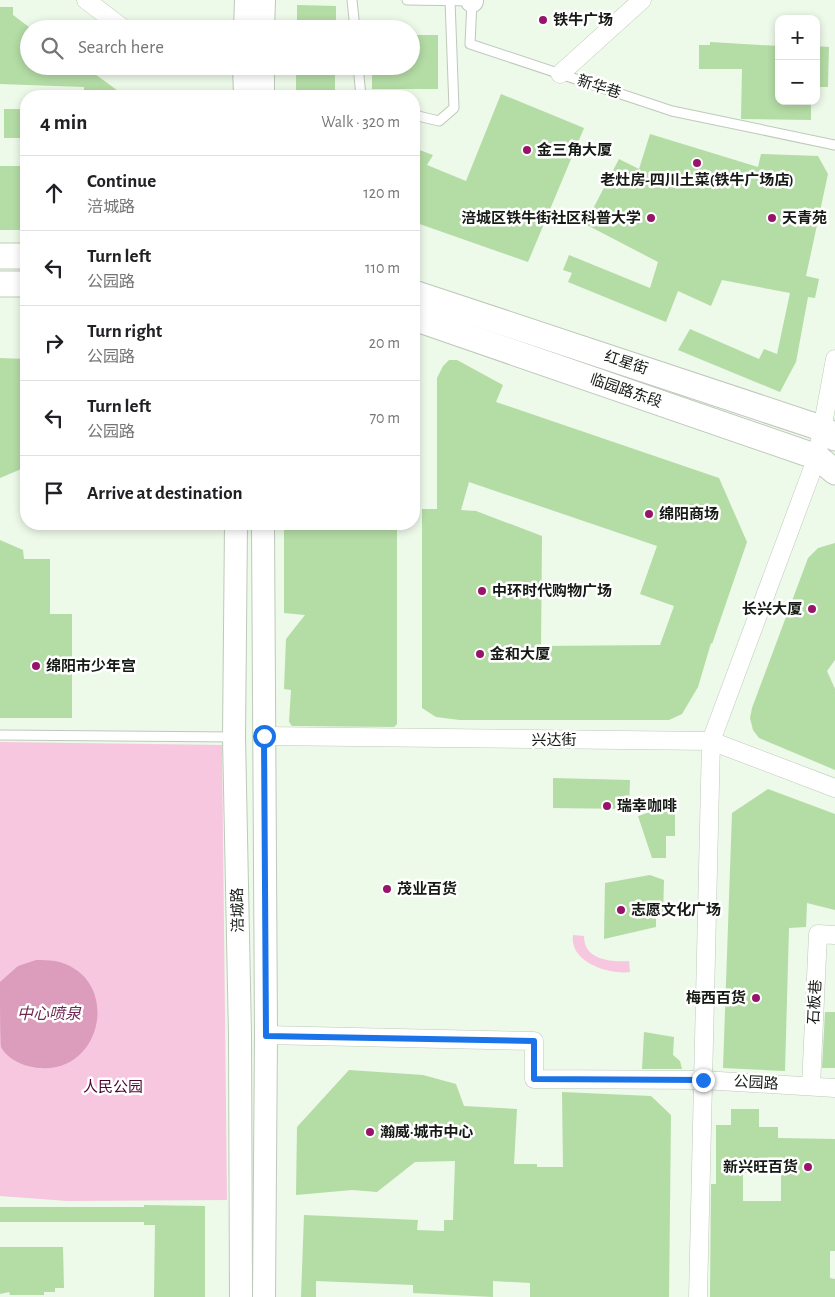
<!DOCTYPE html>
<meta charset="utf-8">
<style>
:root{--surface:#fff;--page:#f2f2f2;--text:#202124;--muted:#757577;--line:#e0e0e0}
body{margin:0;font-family:"Alegreya Sans","Noto Sans SC",sans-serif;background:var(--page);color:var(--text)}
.controls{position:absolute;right:15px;top:15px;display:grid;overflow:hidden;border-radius:10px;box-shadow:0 2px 8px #0003}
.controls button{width:45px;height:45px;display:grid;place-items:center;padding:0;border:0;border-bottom:1px solid var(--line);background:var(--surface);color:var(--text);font:25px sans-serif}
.stop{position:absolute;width:15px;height:15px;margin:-11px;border:4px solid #1a73e8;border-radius:50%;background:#fff}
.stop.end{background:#1a73e8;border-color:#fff;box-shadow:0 1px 5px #0008}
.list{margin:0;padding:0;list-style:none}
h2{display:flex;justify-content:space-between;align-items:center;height:65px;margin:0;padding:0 20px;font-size:21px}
h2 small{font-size:16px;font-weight:400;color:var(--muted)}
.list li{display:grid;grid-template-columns:32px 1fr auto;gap:15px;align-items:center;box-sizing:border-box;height:75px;padding:0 20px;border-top:1px solid var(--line)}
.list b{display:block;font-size:19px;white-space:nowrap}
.list p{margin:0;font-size:16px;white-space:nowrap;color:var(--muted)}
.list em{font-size:16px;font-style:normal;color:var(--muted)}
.icon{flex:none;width:28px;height:28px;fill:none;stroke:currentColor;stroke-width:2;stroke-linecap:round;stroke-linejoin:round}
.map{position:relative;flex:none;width:835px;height:1297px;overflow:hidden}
.search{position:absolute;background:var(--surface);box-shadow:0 2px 8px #0003;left:20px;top:20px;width:400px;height:55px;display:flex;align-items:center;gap:12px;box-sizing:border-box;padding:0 18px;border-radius:28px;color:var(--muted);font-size:19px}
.panel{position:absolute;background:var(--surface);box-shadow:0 2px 8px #0003;left:20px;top:90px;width:400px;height:440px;border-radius:20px}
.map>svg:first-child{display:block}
.green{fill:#f6c7df}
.forest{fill:#dc9dbd}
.building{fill:#b4dca5;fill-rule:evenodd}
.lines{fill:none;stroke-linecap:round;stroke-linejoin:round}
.service-casing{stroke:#bec9ba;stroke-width:11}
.minor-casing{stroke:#bec9ba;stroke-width:19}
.tertiary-casing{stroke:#bec9ba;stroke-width:24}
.secondary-casing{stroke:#bec9ba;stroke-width:27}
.service{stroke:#fff;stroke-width:9}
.minor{stroke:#fff;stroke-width:18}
.tertiary{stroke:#fff;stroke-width:22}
.secondary{stroke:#fff;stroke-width:25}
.route{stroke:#1a73e8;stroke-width:6}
.poi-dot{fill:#97146a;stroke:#fff;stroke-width:2}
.labels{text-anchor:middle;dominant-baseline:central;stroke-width:5;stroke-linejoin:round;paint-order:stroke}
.poi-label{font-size:15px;font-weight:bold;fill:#161a14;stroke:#fff;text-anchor:start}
.street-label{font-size:15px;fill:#161a14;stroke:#fff}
.park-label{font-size:15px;fill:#4e0334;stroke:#fff}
.water-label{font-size:16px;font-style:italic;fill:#712853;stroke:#fff}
</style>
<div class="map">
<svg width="835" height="1297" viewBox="0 0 835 1297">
<rect width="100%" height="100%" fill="#edf9e9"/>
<g class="green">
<path d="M0 742 222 745 227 1200 67 1201 0 1196Z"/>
<path d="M573 935 584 936C584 960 610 962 629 961L630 972C609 975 569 962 573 935Z"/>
</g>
<path class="forest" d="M36 960C42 960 49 960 55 961 126 976 102 1085 28 1066 19 1064 5 1056 1 1047 0 1039 0 994 0 982L18 966Z"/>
<g class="building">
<path d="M297 5 336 6V29H297Z"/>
<path d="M0 7H13V15L29 27V66H84L125 96H84V87L0 84Z"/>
<path d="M411 35H438V89H372V66H411Z"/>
<path d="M710 42 779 46V101H811V120L741 119 742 69H699V45H710Z"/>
<path d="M816 46 829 47 828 87H816Z"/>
<rect x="296" y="66" width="39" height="30"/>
<path d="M501 94 584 128 528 262 414 222V148L433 155 427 165 466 181Z"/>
<rect x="4" y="109" width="22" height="29"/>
<path d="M650 134 758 167 761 154 818 156 828 174 806 276 819 279 815 298 808 297 796 362 780 392 678 350 690 329 759 359 764 349 777 354 790 293 722 280 711 306 678 291 666 322 568 282 572 273 563 270 569 255 650 288 658 262 585 224 619 159 639 169Z"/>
<rect x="0" y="166" width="26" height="64"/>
<path d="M0 358 26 359V467L0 478Z"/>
<path d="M449 360H457L503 385 496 402 719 478 747 542 712 644 711 643 698 687 682 714 669 720H460L436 717 422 708V509H437V378L443 366ZM469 482 657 546 640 594 674 606 660 645 541 646 542 536 476 511 461 510Z"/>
<path d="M284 524H397V724L394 727 292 726 289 722 291 690 284 689 286 639 305 615 284 613Z"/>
<path d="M0 540 23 550 24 559H50V614H72V718H0Z"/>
<path d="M835 543V660L827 671 835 689V770L759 738 753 730 750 718 752 708 808 558 818 548Z"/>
<path d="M553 778 630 780 629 809 553 808Z"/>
<path d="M768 789 835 814V910L807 903 806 927 789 928 785 1071 723 1068 732 813Z"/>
<path d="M653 811H675V836H666V858H652L638 816Z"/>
<path d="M650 875 664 880 663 917H656V927L604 939 605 883Z"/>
<path d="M825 1012H835V1068H822Z"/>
<path d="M644 1032 674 1037 673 1055 680 1061 682 1069H642Z"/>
<path d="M349 1070 423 1075 456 1084 464 1106 517 1109 514 1164H537V1167H563L562 1092 651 1096 671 1115 669 1297H530V1283L493 1281V1297L413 1293V1285L316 1281V1297H301L304 1215 418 1220 417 1230 444 1231V1220H453L455 1161 415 1162 377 1192 352 1190 296 1195 297 1127Z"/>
<path d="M731 1109H759V1127H778V1138L835 1139V1251H830V1278L835 1279V1297H710L711 1184H716V1125H731ZM743 1173H781V1201H743Z"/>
<path d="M144 1205 205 1206V1297H154L155 1225H144V1222H0V1207H144Z"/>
<path d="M0 1247H63L64 1288H55V1292H44V1295H10L9 1292 0 1294Z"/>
</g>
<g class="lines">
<g class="service-casing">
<g id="service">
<path d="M352 0 355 29"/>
<path d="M407 0 472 1 470 44 672 111 835 145"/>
<path d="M358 66 361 96"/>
<path d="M414 115 439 121 454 108 450 0"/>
<path d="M0 735 234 737"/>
</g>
</g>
<g class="minor-casing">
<g id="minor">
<path d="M86 0 124 29"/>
<path d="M560 74 642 0"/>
<path d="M264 736 711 741 835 788"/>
<path d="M266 1035 534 1041V1079L703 1080 835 1088"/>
<path d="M811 1086 818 934 835 935"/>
<path d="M698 1297 711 741 817 457 835 359"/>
</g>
</g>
<g class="tertiary-casing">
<g id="tertiary">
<path d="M472 0V1"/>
<path d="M245 29 246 0"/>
<path d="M263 29 264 0"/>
<path d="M244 66 245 96"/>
<path d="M263 66V96"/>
<path d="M236 524 234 737 240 1036 241 1297"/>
<path d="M263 524 266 1035 264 1297"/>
</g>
</g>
<g class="secondary-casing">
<g id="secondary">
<path d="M0 256H26"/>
<path d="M0 284H26"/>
<path d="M414 293 824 429 835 438"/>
<path d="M414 318 817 457 835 472"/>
</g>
</g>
<use href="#service" class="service"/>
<use href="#minor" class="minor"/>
<use href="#tertiary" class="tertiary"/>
<use href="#secondary" class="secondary"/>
</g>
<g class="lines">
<path class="route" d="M264 736 266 1036 534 1041V1079L703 1080"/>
</g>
<g class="poi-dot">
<circle cx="543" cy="20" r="5"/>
<circle cx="527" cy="150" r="5"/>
<circle cx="697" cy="163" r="5"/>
<circle cx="651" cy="218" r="5"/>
<circle cx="772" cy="218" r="5"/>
<circle cx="649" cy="514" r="5"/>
<circle cx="482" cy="591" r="5"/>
<circle cx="812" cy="609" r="5"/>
<circle cx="480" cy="654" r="5"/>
<circle cx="36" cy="666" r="5"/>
<circle cx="607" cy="806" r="5"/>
<circle cx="387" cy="889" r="5"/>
<circle cx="621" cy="910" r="5"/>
<circle cx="756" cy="998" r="5"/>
<circle cx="370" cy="1132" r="5"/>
<circle cx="808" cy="1167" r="5"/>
</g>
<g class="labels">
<g class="poi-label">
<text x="553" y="20">铁牛广场</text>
<text x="537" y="150">金三角大厦</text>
<text x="697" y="180" text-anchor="middle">老灶房-四川土菜(铁牛广场店)</text>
<text x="641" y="218" text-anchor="end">涪城区铁牛街社区科普大学</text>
<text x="782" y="218">天青苑</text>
<text x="659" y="514">绵阳商场</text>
<text x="492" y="591">中环时代购物广场</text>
<text x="802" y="609" text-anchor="end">长兴大厦</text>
<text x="490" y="654">金和大厦</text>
<text x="46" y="666">绵阳市少年宫</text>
<text x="617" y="806">瑞幸咖啡</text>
<text x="397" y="889">茂业百货</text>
<text x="631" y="910">志愿文化广场</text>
<text x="746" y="998" text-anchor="end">梅西百货</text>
<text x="380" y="1132">瀚威·城市中心</text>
<text x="798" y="1167" text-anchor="end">新兴旺百货</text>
</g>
<g class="street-label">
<text transform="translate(599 87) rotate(18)">新华巷</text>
<text transform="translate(626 363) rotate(18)">红星街</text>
<text transform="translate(626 391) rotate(19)">临园路东段</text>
<text x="554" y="740">兴达街</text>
<text transform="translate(238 910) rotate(-91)">涪城路</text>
<text transform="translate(815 1002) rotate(-87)">石板巷</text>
<text transform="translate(756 1083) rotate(3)">公园路</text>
</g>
<g class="park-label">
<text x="113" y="1087">人民公园</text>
</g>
<g class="water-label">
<text x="49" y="1014">中心喷泉</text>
</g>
</g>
</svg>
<div class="controls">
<button>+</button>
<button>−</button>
</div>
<div class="stop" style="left:264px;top:736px"></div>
<div class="stop end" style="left:703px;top:1080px"></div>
<div class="search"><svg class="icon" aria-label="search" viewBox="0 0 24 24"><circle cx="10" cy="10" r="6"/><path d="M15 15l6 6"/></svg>Search here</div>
<section class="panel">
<h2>4 min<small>Walk · 320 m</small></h2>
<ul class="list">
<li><svg class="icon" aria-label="ahead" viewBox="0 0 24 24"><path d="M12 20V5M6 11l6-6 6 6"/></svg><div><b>Continue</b><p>涪城路</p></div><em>120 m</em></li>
<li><svg class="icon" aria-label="left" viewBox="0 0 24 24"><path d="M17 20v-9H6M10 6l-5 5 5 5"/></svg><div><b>Turn left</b><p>公园路</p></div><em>110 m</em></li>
<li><svg class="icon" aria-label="right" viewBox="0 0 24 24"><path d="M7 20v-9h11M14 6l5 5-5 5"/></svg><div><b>Turn right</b><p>公园路</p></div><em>20 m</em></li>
<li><svg class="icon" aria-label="left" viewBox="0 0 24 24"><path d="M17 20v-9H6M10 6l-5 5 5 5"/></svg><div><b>Turn left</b><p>公园路</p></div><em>70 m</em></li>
<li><svg class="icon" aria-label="arrive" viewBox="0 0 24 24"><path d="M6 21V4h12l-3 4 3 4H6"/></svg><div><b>Arrive at destination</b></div></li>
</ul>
</section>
</div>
